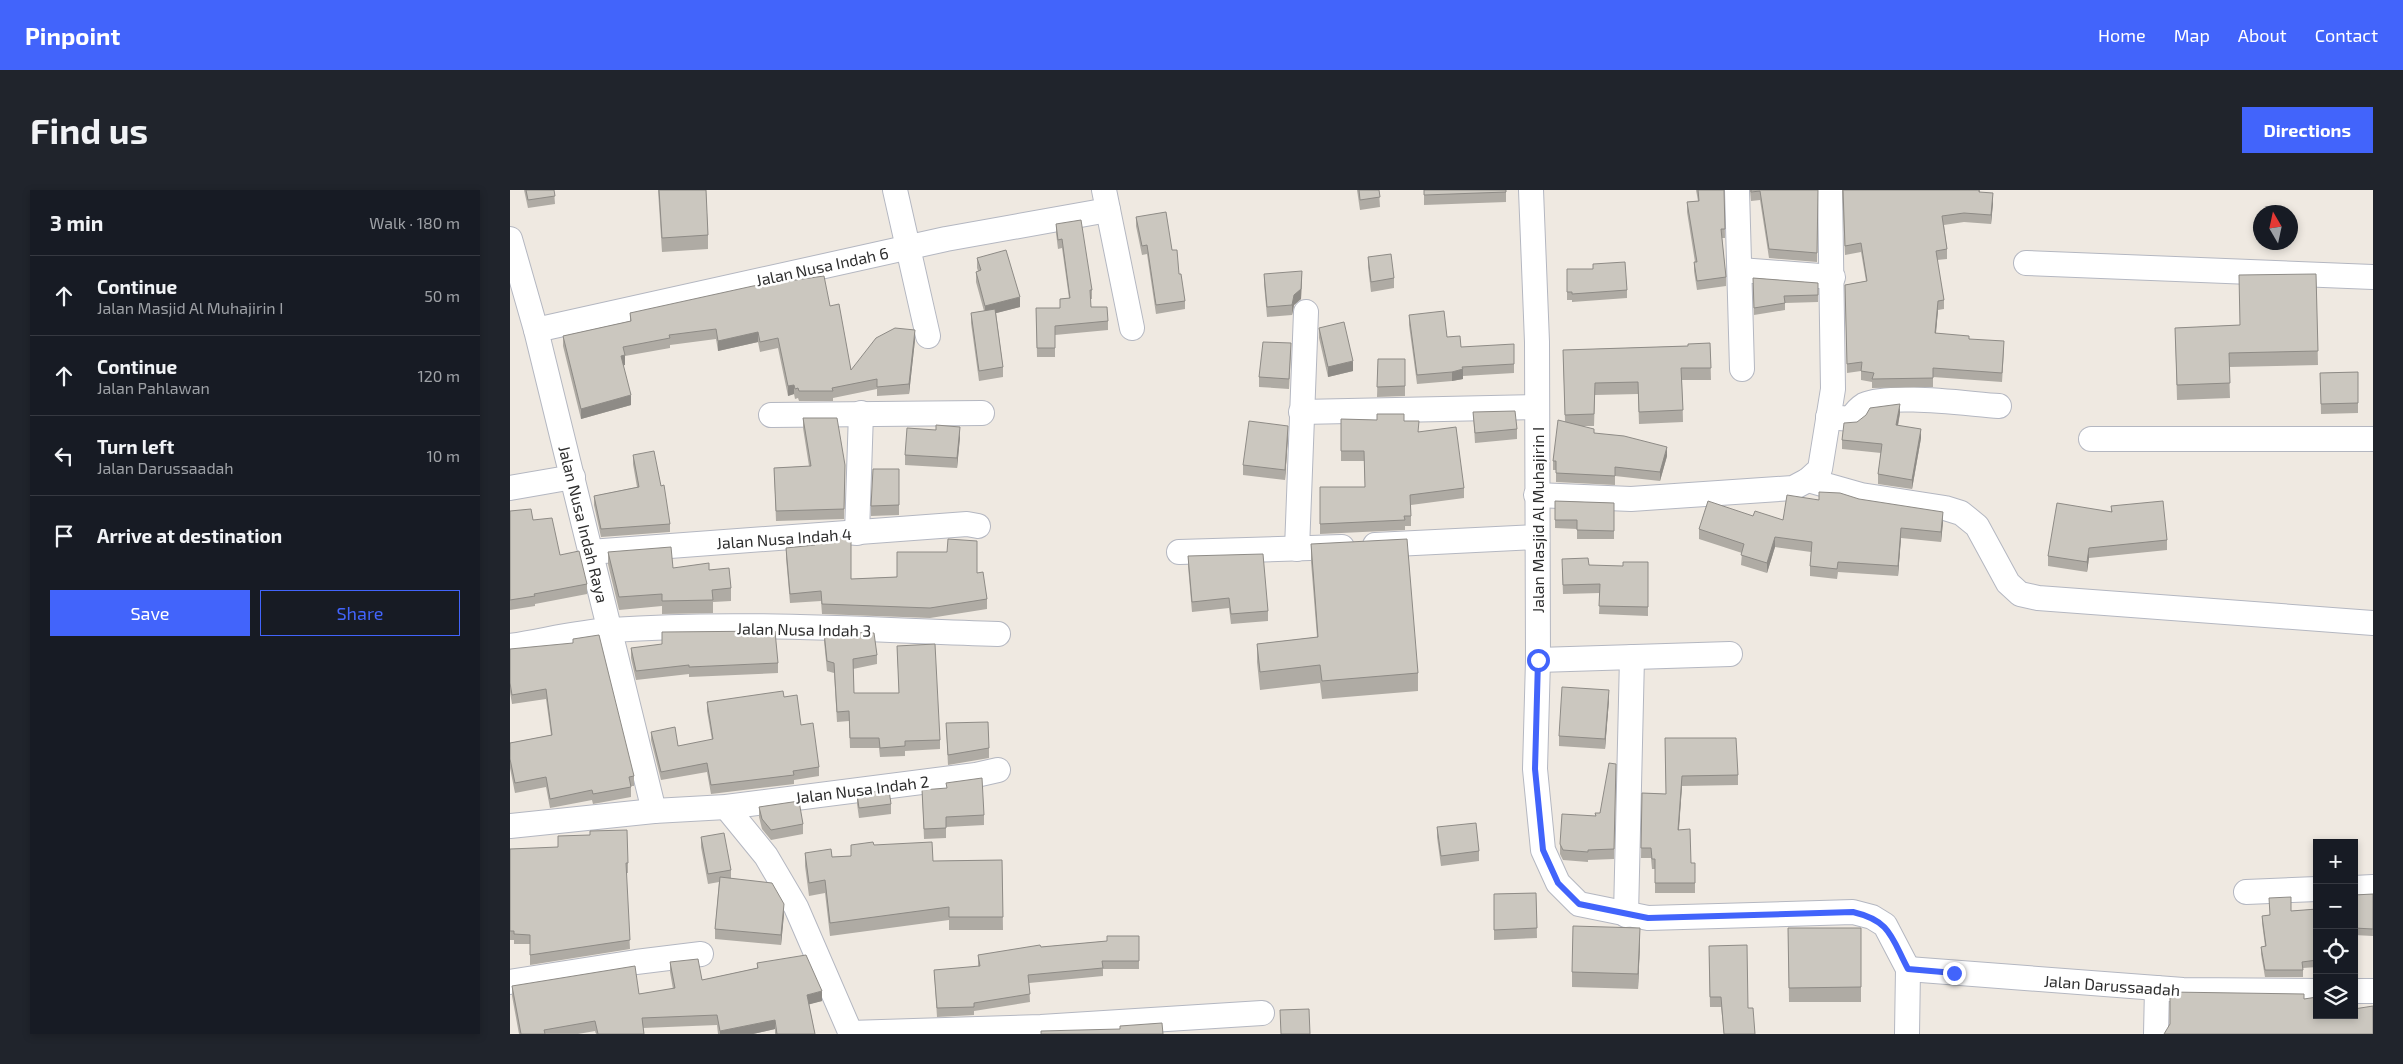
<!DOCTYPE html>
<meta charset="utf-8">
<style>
:root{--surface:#171b24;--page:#20242c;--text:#f1f3f6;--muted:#9ea1a6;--line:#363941;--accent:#4264fb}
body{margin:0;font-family:"Exo 2",sans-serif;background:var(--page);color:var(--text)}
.controls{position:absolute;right:15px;bottom:15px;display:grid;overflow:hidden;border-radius:0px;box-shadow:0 2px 8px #0003}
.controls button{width:45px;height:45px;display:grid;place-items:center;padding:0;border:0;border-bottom:1px solid var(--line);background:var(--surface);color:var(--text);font:25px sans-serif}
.compass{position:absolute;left:1743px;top:15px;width:45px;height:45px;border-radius:50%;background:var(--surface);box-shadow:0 2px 8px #0003;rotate:351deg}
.stop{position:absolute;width:15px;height:15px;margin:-11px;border:4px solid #4264fb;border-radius:50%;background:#fff}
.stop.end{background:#4264fb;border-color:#fff;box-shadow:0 1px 5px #0008}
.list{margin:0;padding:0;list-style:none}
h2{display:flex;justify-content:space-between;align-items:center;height:65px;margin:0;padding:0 20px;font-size:21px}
h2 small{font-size:16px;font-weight:400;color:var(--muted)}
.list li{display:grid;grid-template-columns:32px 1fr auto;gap:15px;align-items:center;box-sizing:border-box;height:80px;padding:0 20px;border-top:1px solid var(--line)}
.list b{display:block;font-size:19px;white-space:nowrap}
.list p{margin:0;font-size:16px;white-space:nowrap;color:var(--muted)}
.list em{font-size:16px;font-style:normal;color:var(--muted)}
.actions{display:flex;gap:10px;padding:15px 20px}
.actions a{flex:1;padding:11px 0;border:1px solid var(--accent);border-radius:0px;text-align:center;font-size:18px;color:var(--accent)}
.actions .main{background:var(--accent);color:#fff}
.icon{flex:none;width:28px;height:28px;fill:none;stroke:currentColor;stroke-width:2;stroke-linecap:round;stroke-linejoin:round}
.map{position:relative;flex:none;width:1863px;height:844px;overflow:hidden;border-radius:0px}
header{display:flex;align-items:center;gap:30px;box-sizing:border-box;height:70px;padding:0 25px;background:var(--accent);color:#fff}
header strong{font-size:24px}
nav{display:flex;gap:28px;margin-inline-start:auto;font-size:18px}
.intro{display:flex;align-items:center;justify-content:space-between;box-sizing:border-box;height:120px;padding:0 30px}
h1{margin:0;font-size:35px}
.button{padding:12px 22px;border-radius:0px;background:var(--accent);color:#fff;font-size:18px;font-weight:700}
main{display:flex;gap:30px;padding:0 30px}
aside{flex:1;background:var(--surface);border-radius:0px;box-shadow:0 2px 8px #0003}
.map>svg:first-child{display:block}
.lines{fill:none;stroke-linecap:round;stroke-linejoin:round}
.minor-casing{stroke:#b4b7c1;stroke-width:26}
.minor{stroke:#fff;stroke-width:24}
.wall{fill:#afaba4}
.shaded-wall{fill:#8e8b86}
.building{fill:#cbc7bf;stroke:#8e8b86}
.route{stroke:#4264fb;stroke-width:6}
.labels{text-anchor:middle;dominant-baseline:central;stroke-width:5;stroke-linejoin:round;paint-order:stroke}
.street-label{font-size:16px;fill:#2e2e2e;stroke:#fff}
</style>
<header>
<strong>Pinpoint</strong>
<nav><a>Home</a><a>Map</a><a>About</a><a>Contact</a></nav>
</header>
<div class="intro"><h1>Find us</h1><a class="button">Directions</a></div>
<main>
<aside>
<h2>3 min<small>Walk · 180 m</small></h2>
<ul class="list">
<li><svg class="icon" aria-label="ahead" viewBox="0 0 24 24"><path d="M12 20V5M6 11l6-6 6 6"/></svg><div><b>Continue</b><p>Jalan Masjid Al Muhajirin I</p></div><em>50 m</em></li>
<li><svg class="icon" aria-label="ahead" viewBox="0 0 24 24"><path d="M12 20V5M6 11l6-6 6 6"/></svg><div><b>Continue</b><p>Jalan Pahlawan</p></div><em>120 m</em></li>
<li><svg class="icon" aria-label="left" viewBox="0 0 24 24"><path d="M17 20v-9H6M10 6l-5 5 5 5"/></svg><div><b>Turn left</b><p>Jalan Darussaadah</p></div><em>10 m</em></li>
<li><svg class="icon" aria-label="arrive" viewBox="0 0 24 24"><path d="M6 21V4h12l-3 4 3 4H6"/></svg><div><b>Arrive at destination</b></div></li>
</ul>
<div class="actions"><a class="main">Save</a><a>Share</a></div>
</aside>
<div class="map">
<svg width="1863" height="844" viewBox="0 0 1863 844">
<rect width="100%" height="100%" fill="#efe9e1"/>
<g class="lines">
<g class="minor-casing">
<g id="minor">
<path d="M385 0 418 146"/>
<path d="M594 0 622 138"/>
<path d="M1021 0 1027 152 1028 470 1025 579 1033 660 1048 693 1069 714 1138 728 1343 722 1362 727 1375 735 1398 779 1397 844"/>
<path d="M1227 0 1232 179"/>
<path d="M0 49 26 140 144 621"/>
<path d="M1516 73 1863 87"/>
<path d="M1230 80 1323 87"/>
<path d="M26 140 436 49 598 20"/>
<path d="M791 222 1026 217"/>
<path d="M261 225 472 223"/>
<path d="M1318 227 1341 229C1344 224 1349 218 1354 215 1381 203 1457 214 1489 216"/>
<path d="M1581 249H1863"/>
<path d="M1298 290 1351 305 1435 318 1451 323 1467 336 1498 393 1510 404 1528 408 1863 433"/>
<path d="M0 298 63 287"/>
<path d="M1026 305 1121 309 1283 298 1298 290 1310 279 1323 199 1320 0"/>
<path d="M347 343 351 223"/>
<path d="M865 355 1027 347"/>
<path d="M787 359 796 122"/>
<path d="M80 362 457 334 468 336"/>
<path d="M669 362 832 357"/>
<path d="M0 456C33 451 68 442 101 440 230 431 360 440 488 444"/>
<path d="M1028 470 1220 464"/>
<path d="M216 617 256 666 286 717 341 844"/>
<path d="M0 636 144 621 216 617 466 585 488 580"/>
<path d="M1844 698 1863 697"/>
<path d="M1736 702 1807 699"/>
<path d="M1116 725 1122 467"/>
<path d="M1398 779 1673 800 1807 801"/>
<path d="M0 792 126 772 191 764"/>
<path d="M1844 801H1863"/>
<path d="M340 843 531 837 752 823"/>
<path d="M1646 844 1647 798"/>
</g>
</g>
<use href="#minor" class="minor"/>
</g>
<g class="wall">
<path d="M14 0H44L45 14 18 18Z"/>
<path d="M148 0H196L198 45V59L152 62Z"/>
<path d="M847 0H869L870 17 850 20Z"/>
<path d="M996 0V12L914 15V5Z"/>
<path d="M1186 0H1214L1215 48H1212L1216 87V96L1187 100 1184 81V72H1185L1177 22V12L1188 11Z"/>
<path d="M1240 0H1308L1307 72 1259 68 1250 10 1241 11Z"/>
<path d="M1332 0H1470V3L1483 13 1481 34 1454 32 1434 35 1437 59V69L1427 70 1434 110V119L1428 120 1426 143 1459 149 1494 160 1492 192 1423 187V197L1362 198V192L1351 190V181L1337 183 1335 95 1356 91 1351 62 1335 65Z"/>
<path d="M626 27 662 60 675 111V119L646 124 637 64 632 65 626 36Z"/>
<path d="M546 34 582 100V109H580L581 117 598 131V140L545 145V167H527L526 118H550V109L559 108 552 58 548 59 546 43Z"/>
<path d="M858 67 884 88V98L861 102 858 77Z"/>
<path d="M467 68 510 117 486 123 493 177V187L469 191 461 133V123L474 121 466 92V82L468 81 467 78Z"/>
<path d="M1057 79 1117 100V108L1062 112V110H1057Z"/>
<path d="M754 84 792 91 791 109 784 115 782 125 757 127 754 94Z"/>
<path d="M1806 84 1808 175 1719 177 1720 208 1667 210 1665 138 1730 135Z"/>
<path d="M1243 88 1308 93V112L1275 113V120L1244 125Z"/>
<path d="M320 116 341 180 405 150 399 204 367 206V199L323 208V211H289L288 208 285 209 284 204 278 206 268 158 250 162 248 152 208 161 206 149 160 155V158L115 166V175H113L121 215 71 229 53 156V146L120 131V123Z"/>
<path d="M899 125 937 147 951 157 1004 174V183L953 186V189L942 191 907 194 899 135Z"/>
<path d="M809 138 843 181 818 187 809 148Z"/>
<path d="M1200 153 1201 190H1172L1173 232 1129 234 1128 204 1085 205 1084 236H1073L1084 243 1157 266 1150 291 1105 286V295L1046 292V280H1043V271L1055 231 1053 160 1178 156Z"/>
<path d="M781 163 779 199 749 197V187Z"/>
<path d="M868 169H895V206L867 207Z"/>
<path d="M1848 182V223L1811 224 1810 183Z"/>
<path d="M963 222 1007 239V249L965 253Z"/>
<path d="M1390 223 1388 236 1411 248 1402 299 1368 294V284L1371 263 1332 259V250L1347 232Z"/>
<path d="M293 228 335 275 334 329 266 331 264 278 299 276 293 238Z"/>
<path d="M831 229 894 231 909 242 954 298V308L901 315V336H895V340L810 344V297H855L854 271H831Z"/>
<path d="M778 246 775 290 733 285V275Z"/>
<path d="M450 247 447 278 395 275V265Z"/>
<path d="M123 265 151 296 160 334V342L91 347 84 315V306L127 297 123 274Z"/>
<path d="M389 279V325L361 326V316Z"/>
<path d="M1045 311 1104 313V349H1067V339L1045 338Z"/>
<path d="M1601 316 1657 350V360L1579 368 1577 382 1538 376V366L1601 322Z"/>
<path d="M0 321 23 330 50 365 77 394V404L25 414V416L0 420Z"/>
<path d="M1243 326 1273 330 1433 332 1431 352 1391 348 1388 386 1328 382 1327 389 1300 386V376L1301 362 1265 357 1257 383 1231 375 1232 363 1189 349V339Z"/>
<path d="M801 354 908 483V501L812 509 810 493 750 500 747 472V454L807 447 801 372Z"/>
<path d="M276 358 341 389 467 383 477 409V419L420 428 312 424 311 411 280 413 276 368Z"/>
<path d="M98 362 163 378 199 380 221 398V411L203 412V423L152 424V416L109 420 98 374Z"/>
<path d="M678 366 758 421V431L721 434 719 418 682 422 678 376Z"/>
<path d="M1138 372V426L1089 424 1090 403 1053 404 1052 378 1113 376Z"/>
<path d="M314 442 367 465V474L343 479 344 503H389L387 456 430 550V559L395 561V566L370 567 369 558H340L339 531 327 532 324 483 317 481 314 451Z"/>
<path d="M121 458 268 473V483L179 487V484L126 490 121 468Z"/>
<path d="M0 459 124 586V596H121V607L83 614 82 610 40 618 36 597 5 603 0 578V553L41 545 36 509 2 514 0 502Z"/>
<path d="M274 507 291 535 309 577V586L284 590V594L201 604 197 582 151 590 141 550V542L168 556 202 550 197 521V512Z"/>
<path d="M1099 510 1095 559 1049 556V546Z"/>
<path d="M436 533 479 558V568L438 575Z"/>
<path d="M1155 548 1228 585V595L1172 596 1169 640 1181 673H1185V703H1145V679H1142L1141 668H1131L1132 603 1156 604Z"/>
<path d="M1106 574 1104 669 1078 670V672L1053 670 1050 664V654L1090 623Z"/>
<path d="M412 600 474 625V635L436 637V648L414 649Z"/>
<path d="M347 604 381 614V624L349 628 347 614Z"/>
<path d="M249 617 293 634V644L261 650 252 639 249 627Z"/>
<path d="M927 637 969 661V671L931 676 927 647Z"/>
<path d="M191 647 221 680V688L274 724 271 755 205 749V739L209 692 198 694 191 657Z"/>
<path d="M364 655 423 671 492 670 493 740H439V730L320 746 315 703 299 706 295 676V663L322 667 341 666Z"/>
<path d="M0 659 118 673V683H116L120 759 20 775V754H4V750H0Z"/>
<path d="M1026 703 1027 748 984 750V704Z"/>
<path d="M1863 704V746L1844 745V705Z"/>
<path d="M1807 719V777L1793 778V787H1755L1751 764V757L1755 756 1752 733V726L1781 721Z"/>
<path d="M1278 738H1351V812H1279Z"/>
<path d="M629 746V779H593V786L519 793 520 812 464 821V825L427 827 424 780 468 777V765L531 757 597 751Z"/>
<path d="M1130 753 1128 799 1062 797V782Z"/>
<path d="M1199 766 1238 818 1245 844H1214L1211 817H1200Z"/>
<path d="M160 772 192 790 247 778V773L312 811 299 814 305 844H265V839L243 844H208L207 835 133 838 134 844H86L85 841 68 844H9L2 806V796L129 804 163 799 160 782Z"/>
</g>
<g class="shaded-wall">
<path d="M1483 3V13L1481 34V25Z"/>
<path d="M792 81 791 109 784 115 782 125V115L784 105Z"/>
<path d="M510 107V117L475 126V116Z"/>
<path d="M1428 111V120L1425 152V143Z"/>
<path d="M405 140V150L399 204V194Z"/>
<path d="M248 142V152L208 161V151Z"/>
<path d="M115 165V175L111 176V166Z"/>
<path d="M843 171V181L818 187V177Z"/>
<path d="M953 179V189L942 191V182Z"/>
<path d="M284 195V204L278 206V196Z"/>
<path d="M121 205V215L71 229V219Z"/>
<path d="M1390 214V223L1386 245V235Z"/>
<path d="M778 236V246L775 290V280Z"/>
<path d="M450 237V247L447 278V268Z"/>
<path d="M1411 239V248L1402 299V290Z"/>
<path d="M1157 257V266L1150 291V282Z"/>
<path d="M1433 322V332L1431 352V342Z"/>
<path d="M1391 338V348L1388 386V376Z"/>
<path d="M1265 347V357L1257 383V373Z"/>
<path d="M1579 358V368L1577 382V372Z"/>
<path d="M1099 500V510L1095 559V549Z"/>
<path d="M1172 586V596L1168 650V640Z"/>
<path d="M274 714V724L271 755V745Z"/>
<path d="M1130 738V753L1128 799V784Z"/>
<path d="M312 801V811L297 815V805Z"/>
<path d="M265 830V839L243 844H210V841Z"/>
</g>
<g class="building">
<path d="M16 0H44L45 6 18 10Z"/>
<path d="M149 0H196L198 45 152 48Z"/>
<path d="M849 0H869L870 7 850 10Z"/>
<path d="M914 0H996V2L914 5Z"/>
<path d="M1188 0H1214L1215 39H1211L1216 87 1187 91 1184 72H1187L1177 12 1189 11Z"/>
<path d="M1241 0H1308L1307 63 1259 59 1250 1 1241 2Z"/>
<path d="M1333 0H1469V2L1483 3 1481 25 1454 23 1432 26 1437 59 1426 61 1434 110 1428 111 1425 143 1459 146V149L1494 151 1492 183 1423 178V188L1362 189 1364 183 1351 181 1352 172 1337 174 1335 95 1357 91 1351 53 1335 56Z"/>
<path d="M656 22 662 60H667L669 84H671L675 111 646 115 637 55 632 56 626 27Z"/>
<path d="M571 30 582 100H580L581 117H597L598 131 545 136V158H527L526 118H550V109L560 108 552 49 548 50 546 34Z"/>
<path d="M496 60 510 107 475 116 466 82 471 80 467 68Z"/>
<path d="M881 64 884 88 861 92 858 67Z"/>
<path d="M1115 72 1117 100 1062 104V102H1057V79H1083V74Z"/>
<path d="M792 81 791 99 784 105 782 115 757 117 754 84Z"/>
<path d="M1806 84 1808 161 1719 163 1720 193 1667 195 1665 138 1730 135 1729 85Z"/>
<path d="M314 86 320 116 329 114 341 180 366 148 385 138 405 140 399 194 367 197V189L322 198 323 201H289L288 198 285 199 284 195 278 196 268 148 250 152 248 142 208 151 206 139 159 145 160 148 113 157 115 165 111 166 121 205 71 219 53 146 121 131 120 123 243 96Z"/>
<path d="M1243 88 1308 93V105L1274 106 1275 113 1244 118Z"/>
<path d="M485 119 493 177 469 181 461 123Z"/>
<path d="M934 121 937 147 950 146 951 157 1004 154V174L952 177 953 179 942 182 907 185 899 125Z"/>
<path d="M834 132 843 171 818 177 809 138Z"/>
<path d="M753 152 781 153 779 189 749 187Z"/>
<path d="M1200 153 1201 178H1171L1173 220 1129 222 1128 192 1085 193 1084 224 1055 225 1053 160 1178 156V154Z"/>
<path d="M868 169H895V196L867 197Z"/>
<path d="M1848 182V213L1811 214 1810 183Z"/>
<path d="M1390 214 1386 235 1411 239 1402 290 1368 284 1372 254 1332 250 1334 233 1347 232 1356 225 1360 218Z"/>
<path d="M1005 221 1007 239 965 243 963 222Z"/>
<path d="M867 224H894V231H909L908 242 946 237 954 298 900 305 901 326H894L895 330 810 334V297H855L854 261H831V229L867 230Z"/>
<path d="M293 228H327L335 275 334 319 266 321 264 278 301 276Z"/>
<path d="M1048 230 1084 239V243L1114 246 1157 257 1150 282 1105 277V286L1046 283V271H1043Z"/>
<path d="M739 231 778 236 775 280 733 275Z"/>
<path d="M426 235 450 237 447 268 395 265 397 238 426 240Z"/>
<path d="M144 261 151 296 154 295 160 334 91 339 84 306 129 297 123 265Z"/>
<path d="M363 279H389V315L361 316Z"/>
<path d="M1309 302 1330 303 1349 309 1433 322 1431 342 1391 338 1388 376 1328 372 1327 379 1300 376 1302 352 1265 347 1257 373 1231 365 1234 354 1189 339 1198 311 1243 326 1245 321 1273 330 1277 305 1309 310Z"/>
<path d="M1045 311 1104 313V341L1067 340V330H1045Z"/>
<path d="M1653 311 1657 350 1579 358 1577 372 1538 366 1547 313 1602 322 1601 316Z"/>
<path d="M21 319 23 330 42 328 50 365 69 361 77 394 24 404 25 406 0 410V321Z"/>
<path d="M341 347V389L387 387V362H437L438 349 467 351V383L473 382 477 409 420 418 312 414 311 401 280 404 276 358 305 355V349Z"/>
<path d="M897 349 908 483 812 491 810 475 750 482 747 454 808 447 801 354Z"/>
<path d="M161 357 163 378 199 373V380L219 378 221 398 202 400 203 410 152 411V404L109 407 98 362Z"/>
<path d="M753 364 758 421 721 424 719 408 682 412 678 366Z"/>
<path d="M1078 368 1079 375 1113 376V372H1138V417L1089 416 1090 394 1053 395 1052 369Z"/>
<path d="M265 441 268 473 179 477V475L126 481 121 458 152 454V442Z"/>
<path d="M314 442 364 443 367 465 343 469 344 503H389L387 456 425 454 430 550 395 551V556L370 558 369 548H340L339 521 327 522 324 473 317 471Z"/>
<path d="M89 445 124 586 119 587 121 597 83 604 82 600 40 609 36 587 5 593 0 569V553L42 545 36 499 2 505 0 493V459L63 453V449Z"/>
<path d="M1052 497 1099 500 1095 549 1049 546Z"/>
<path d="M273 501 274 507 287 505 291 535 303 533 309 577 283 581 284 585 201 595 197 573 151 582 141 542 165 537 168 556 203 549 197 512Z"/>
<path d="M478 532 479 558 438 565 436 533Z"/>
<path d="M1155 548H1226L1228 585 1172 586 1168 640 1180 639 1181 673H1185V693H1145V669H1142L1141 658H1131L1132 603 1156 604Z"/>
<path d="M1099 573 1106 574 1104 659 1078 660V662L1053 660 1050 654 1052 624 1086 626 1085 623H1090Z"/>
<path d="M472 588 474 625 436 627V638L414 639 412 600 437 598 436 593Z"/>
<path d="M379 600 381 614 349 618 347 604Z"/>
<path d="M289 611 293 634 261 640 252 629 249 617Z"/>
<path d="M966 633 969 661 931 666 927 637Z"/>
<path d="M117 640 118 673H116L120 750 20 765V745L4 744V741H0V659L48 657V646L80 645V641Z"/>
<path d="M214 643 221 680 198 684 191 647Z"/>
<path d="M363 652 364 655 422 652 423 671 492 670 493 727H439V717L320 733 315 690 299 693 295 663 321 659 322 667 341 666V655Z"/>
<path d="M210 687 262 693 274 714 271 745 205 739Z"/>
<path d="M1026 703 1027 738 984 740V704Z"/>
<path d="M1863 704V739L1844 738V705Z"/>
<path d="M1781 707V721L1807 719V770L1792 772 1793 780H1755L1751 757 1756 756 1752 726 1760 725 1759 708Z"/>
<path d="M1063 736 1130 738 1128 784 1062 782Z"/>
<path d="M1278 738H1351V797L1279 798Z"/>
<path d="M597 746H629V771H592L593 778 518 785 520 804 464 813V817L427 818 424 780 470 776 468 765 530 755 531 757 597 751Z"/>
<path d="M1237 755 1238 818H1243L1245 844H1214L1211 807H1200L1199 756Z"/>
<path d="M296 765 312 801 297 805 305 844H267L265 830 210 841 207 825 132 828 134 844H88L85 831 34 840 35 844H11L2 796 125 776 129 804 165 798 160 772 188 769 192 790 248 778 247 773Z"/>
<path d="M1660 802 1794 804V809L1807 807V825H1844V819L1863 816V844H1654L1660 834Z"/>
<path d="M799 819 800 844H771L770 820Z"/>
<path d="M652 833 653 844H531V841L610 839V836Z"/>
</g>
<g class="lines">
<path class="route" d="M1028 470 1025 579 1033 660 1048 693 1069 714 1138 728 1343 722C1381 731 1381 747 1398 779L1444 783"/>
</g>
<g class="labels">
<g class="street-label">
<text transform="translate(312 76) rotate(-12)">Jalan Nusa Indah 6</text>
<text transform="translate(1027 330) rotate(-90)">Jalan Masjid Al Muhajirin I</text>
<text transform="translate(74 334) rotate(76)">Jalan Nusa Indah Raya</text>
<text transform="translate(274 348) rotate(-4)">Jalan Nusa Indah 4</text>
<text transform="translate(294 439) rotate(1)">Jalan Nusa Indah 3</text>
<text transform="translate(352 599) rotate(-7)">Jalan Nusa Indah 2</text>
<text transform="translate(1602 795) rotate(4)">Jalan Darussaadah</text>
</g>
</g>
</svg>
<div class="controls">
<button>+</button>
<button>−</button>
<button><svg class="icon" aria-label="locate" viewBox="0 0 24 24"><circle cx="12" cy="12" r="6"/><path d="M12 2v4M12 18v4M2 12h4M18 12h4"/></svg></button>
<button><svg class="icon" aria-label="layers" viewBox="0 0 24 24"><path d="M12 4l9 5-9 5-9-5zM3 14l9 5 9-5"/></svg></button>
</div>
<svg class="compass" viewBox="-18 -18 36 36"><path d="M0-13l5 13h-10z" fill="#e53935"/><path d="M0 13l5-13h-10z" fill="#9ea1a6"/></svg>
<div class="stop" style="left:1028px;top:470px"></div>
<div class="stop end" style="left:1444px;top:783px"></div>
</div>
</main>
